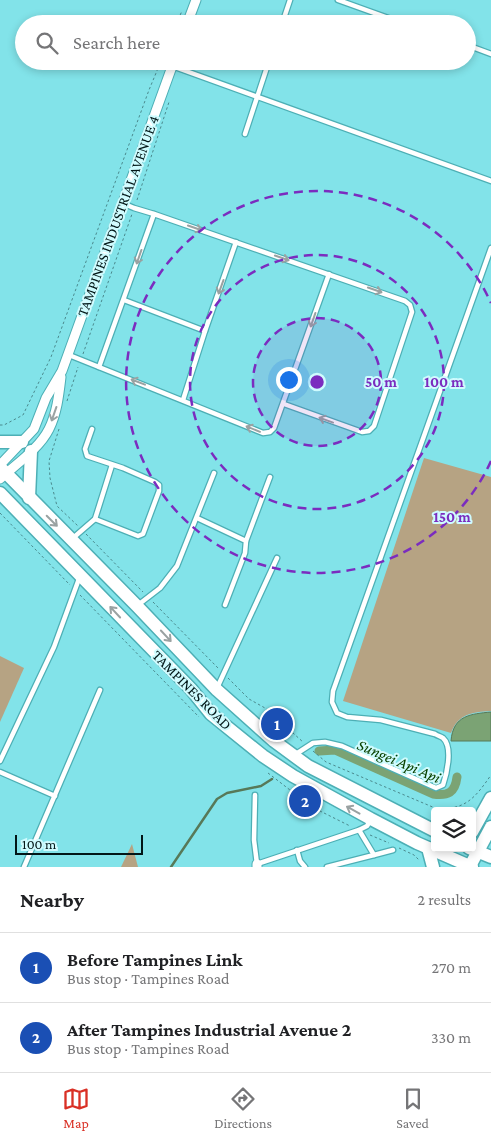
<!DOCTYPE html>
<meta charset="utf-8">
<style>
:root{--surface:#fff;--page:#f2f2f2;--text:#202124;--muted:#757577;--line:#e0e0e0;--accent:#d93025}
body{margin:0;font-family:"Crimson Pro",serif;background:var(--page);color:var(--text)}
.controls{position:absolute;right:15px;bottom:15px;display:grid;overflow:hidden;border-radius:5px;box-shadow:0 2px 8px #0003}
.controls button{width:45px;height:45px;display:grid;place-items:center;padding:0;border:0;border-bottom:1px solid var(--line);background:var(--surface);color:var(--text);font:25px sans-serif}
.scale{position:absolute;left:15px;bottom:12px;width:128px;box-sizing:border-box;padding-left:5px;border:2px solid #021617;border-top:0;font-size:14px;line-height:18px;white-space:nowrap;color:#021617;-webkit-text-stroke:4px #cffbfe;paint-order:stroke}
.you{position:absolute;left:288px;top:379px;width:18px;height:18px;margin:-12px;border:4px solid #fff;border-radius:50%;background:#1a73e8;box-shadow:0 0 0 8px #1a73e833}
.badge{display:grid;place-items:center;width:32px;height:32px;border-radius:50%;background:var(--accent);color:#fff;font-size:16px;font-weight:700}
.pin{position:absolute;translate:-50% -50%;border:2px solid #fff;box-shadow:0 1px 5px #0006}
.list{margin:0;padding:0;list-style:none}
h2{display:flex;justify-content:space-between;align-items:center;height:65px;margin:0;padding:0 20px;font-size:21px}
h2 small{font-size:16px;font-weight:400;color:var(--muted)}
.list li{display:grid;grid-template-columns:32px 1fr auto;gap:15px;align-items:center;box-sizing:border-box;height:70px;padding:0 20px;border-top:1px solid var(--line)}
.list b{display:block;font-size:19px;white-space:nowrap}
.list p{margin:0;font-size:16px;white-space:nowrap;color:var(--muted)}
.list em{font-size:16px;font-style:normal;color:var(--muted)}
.icon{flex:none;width:28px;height:28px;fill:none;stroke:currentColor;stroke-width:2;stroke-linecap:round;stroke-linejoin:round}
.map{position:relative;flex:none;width:491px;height:867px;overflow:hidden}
.search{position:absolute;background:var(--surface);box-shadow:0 2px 8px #0003;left:15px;right:15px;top:15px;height:55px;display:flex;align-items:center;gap:12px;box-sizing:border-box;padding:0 18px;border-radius:28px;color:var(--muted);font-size:19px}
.sheet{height:205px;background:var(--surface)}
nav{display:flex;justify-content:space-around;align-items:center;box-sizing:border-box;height:70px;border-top:1px solid var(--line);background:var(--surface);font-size:14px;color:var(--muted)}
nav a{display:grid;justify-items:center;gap:2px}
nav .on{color:var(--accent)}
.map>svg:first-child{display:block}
.green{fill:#b6a383}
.water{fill:#7ba374;stroke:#577958}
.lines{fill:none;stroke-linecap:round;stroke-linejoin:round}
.stream{stroke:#577958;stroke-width:2.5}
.canal{stroke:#7ba374;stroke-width:9}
.lane-casing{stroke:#4dafb5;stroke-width:7}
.street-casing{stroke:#4dafb5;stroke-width:11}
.secondary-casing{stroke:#4dafb5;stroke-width:15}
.path{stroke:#4a898d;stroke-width:1;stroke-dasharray:2.5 2.5;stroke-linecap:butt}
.lane{stroke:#fff;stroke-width:4.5}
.street{stroke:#fff;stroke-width:9}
.secondary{stroke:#fff;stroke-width:12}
.oneway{stroke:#9aa2a2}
.ring{fill:none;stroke:#7b2cbf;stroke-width:2.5;stroke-dasharray:9 6}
.labels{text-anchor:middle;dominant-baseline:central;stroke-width:4;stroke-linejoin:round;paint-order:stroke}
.street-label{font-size:15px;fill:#021617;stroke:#cffbfe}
.water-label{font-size:16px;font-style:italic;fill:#094200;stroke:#cffbfe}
.centre{fill:#7b2cbf;stroke:#cffbfe;stroke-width:2.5}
.ring-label{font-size:15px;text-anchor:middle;font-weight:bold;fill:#7b2cbf;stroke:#cffbfe;stroke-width:4;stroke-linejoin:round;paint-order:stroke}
</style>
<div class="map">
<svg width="491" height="867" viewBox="0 0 491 867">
<rect width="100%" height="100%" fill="#82e3e9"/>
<g class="green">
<path d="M424 458 491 477V711C472 712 458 714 451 733L343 701Z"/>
<path d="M0 656 24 668 0 722Z"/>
<path d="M132 844 138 867H121Z"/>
</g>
<path class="water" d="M491 712V741H451C453 715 471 714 491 712Z"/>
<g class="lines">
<path class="stream" d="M171 867 217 799 227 793 261 786 272 779"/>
<path class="canal" d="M319 751 335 750 433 794C448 796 455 793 457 777"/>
<g class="lane-casing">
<g id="lane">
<path d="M338 0 405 24"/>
<path d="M282 24 290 0"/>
<path d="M467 45 491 54"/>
<path d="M172 66 491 181"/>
<path d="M245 134 269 61"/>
<path d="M122 203 134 208 154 214 405 301 410 305 412 312 374 426 369 431 362 432 284 404"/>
<path d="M124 300 205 331"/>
<path d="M69 355 263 433 270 432 274 428 329 274"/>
<path d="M99 367 154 214"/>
<path d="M183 400 205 331 236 242"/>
<path d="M92 429 85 449 87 456 123 468 155 482 159 485V491L143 534 138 536 133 534 95 519"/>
<path d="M197 518 246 541 245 553 225 605"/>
<path d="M73 538 95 519 112 465"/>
<path d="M246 541 270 477"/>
<path d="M138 605 160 588 177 566 214 473"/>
<path d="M217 688 277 558"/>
<path d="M296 754 313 743 325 742 342 746 436 788 443 785C447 773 453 747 443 738 440 736 438 736 435 734L381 720 347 717 337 713 332 702 333 691 491 248"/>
<path d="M0 761 54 647 80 576"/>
<path d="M0 772 55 796"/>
<path d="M255 795 254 840 257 864 359 830 367 826 370 821"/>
<path d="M297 850 300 861 305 867"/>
<path d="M374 855 393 850"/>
<path d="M24 867 100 690"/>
<path d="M327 867 374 855 359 830"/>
</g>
</g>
<g class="street-casing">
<g id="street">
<path d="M187 24 196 0"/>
<path d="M0 465 34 429 46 398 62 371 174 61"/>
<path d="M0 479C16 464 39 449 49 429 57 413 59 394 61 377"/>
<path d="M257 864V867"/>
</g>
</g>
<g class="secondary-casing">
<g id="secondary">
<path d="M0 442H22"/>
<path d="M0 467 137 606 217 690 274 741 308 766 435 831"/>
<path d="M0 493 191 689 211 714 263 756 293 776 371 819 417 843 472 867"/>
<path d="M29 498 31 451"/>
<path d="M472 832 491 798"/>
<path d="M428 848 433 867"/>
<path d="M469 848 491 857"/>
<path d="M470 866 491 827"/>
</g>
</g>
<g class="path">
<path d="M176 24 182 11"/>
<path d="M137 200 169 102"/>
<path d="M83 354 132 214"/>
<path d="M67 401 78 367"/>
<path d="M0 425H4L23 415 51 357 149 90 161 61"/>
<path d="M59 429 49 461 50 478 57 506 78 526"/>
<path d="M0 513 70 585"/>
<path d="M86 534 143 592"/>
<path d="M80 595 199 717"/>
<path d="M153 602 218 668"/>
<path d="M228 678 249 699 265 708 303 742"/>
<path d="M313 751 326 762 435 808C465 811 475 798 491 775"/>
<path d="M268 773 290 790 296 799 350 826"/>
<path d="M370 835 389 843"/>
<path d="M399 848 414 855 419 860"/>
</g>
<use href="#lane" class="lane"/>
<use href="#street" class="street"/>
<use href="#secondary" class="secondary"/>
</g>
<defs><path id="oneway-shaft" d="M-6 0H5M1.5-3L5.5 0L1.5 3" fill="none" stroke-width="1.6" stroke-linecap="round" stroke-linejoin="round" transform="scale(1.25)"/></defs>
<g class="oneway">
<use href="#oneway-shaft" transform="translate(195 228) rotate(19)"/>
<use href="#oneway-shaft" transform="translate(139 257) rotate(109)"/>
<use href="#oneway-shaft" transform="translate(282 258) rotate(19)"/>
<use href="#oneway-shaft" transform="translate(221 287) rotate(110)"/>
<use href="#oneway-shaft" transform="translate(375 290) rotate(19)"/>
<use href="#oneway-shaft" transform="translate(313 320) rotate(109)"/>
<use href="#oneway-shaft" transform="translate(138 382) rotate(-159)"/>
<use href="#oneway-shaft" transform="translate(54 414) rotate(109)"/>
<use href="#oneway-shaft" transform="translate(326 420) rotate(-160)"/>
<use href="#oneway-shaft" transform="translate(253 429) rotate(-158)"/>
<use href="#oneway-shaft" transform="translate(52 521) rotate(45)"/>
<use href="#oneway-shaft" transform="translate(115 612) rotate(-133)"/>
<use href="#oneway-shaft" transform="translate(166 636) rotate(47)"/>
<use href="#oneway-shaft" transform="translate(353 810) rotate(-151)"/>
</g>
<circle cx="317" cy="382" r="64" fill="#7b2cbf" fill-opacity=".12"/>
<g class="ring">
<circle cx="317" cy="382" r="64"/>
<circle cx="317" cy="382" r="127"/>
<path d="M491 461A191 191 0 1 1 491 303"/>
</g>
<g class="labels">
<g class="street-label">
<text transform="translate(118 216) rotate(-70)">TAMPINES INDUSTRIAL AVENUE 4</text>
<text transform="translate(192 690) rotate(45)">TAMPINES ROAD</text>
</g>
<g class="water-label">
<text transform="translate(399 761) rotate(23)">Sungei Api Api</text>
</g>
</g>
<circle cx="317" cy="382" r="8" class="centre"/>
<g class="ring-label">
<text x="381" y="387">50 m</text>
<text x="444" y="387">100 m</text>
<text x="452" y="522">150 m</text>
</g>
</svg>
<div class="controls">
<button><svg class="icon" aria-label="layers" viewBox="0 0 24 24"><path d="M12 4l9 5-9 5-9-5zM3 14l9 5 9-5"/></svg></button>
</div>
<div class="scale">100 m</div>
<div class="you"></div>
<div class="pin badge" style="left:277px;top:724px;background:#1a4fb4">1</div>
<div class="pin badge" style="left:305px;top:801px;background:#1a4fb4">2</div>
<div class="search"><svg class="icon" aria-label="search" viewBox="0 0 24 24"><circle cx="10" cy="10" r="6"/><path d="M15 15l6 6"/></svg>Search here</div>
</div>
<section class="sheet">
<h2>Nearby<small>2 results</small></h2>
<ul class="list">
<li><span class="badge" style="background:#1a4fb4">1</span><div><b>Before Tampines Link</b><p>Bus stop · Tampines Road</p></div><em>270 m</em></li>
<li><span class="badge" style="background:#1a4fb4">2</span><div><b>After Tampines Industrial Avenue 2</b><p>Bus stop · Tampines Road</p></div><em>330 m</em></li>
</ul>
</section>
<nav>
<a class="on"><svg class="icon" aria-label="map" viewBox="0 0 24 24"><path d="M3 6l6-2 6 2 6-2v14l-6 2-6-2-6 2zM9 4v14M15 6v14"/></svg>Map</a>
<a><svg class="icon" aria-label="directions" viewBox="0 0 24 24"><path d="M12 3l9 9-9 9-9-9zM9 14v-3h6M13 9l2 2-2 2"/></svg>Directions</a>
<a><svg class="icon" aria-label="saved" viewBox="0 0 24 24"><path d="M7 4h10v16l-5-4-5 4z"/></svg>Saved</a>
</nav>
